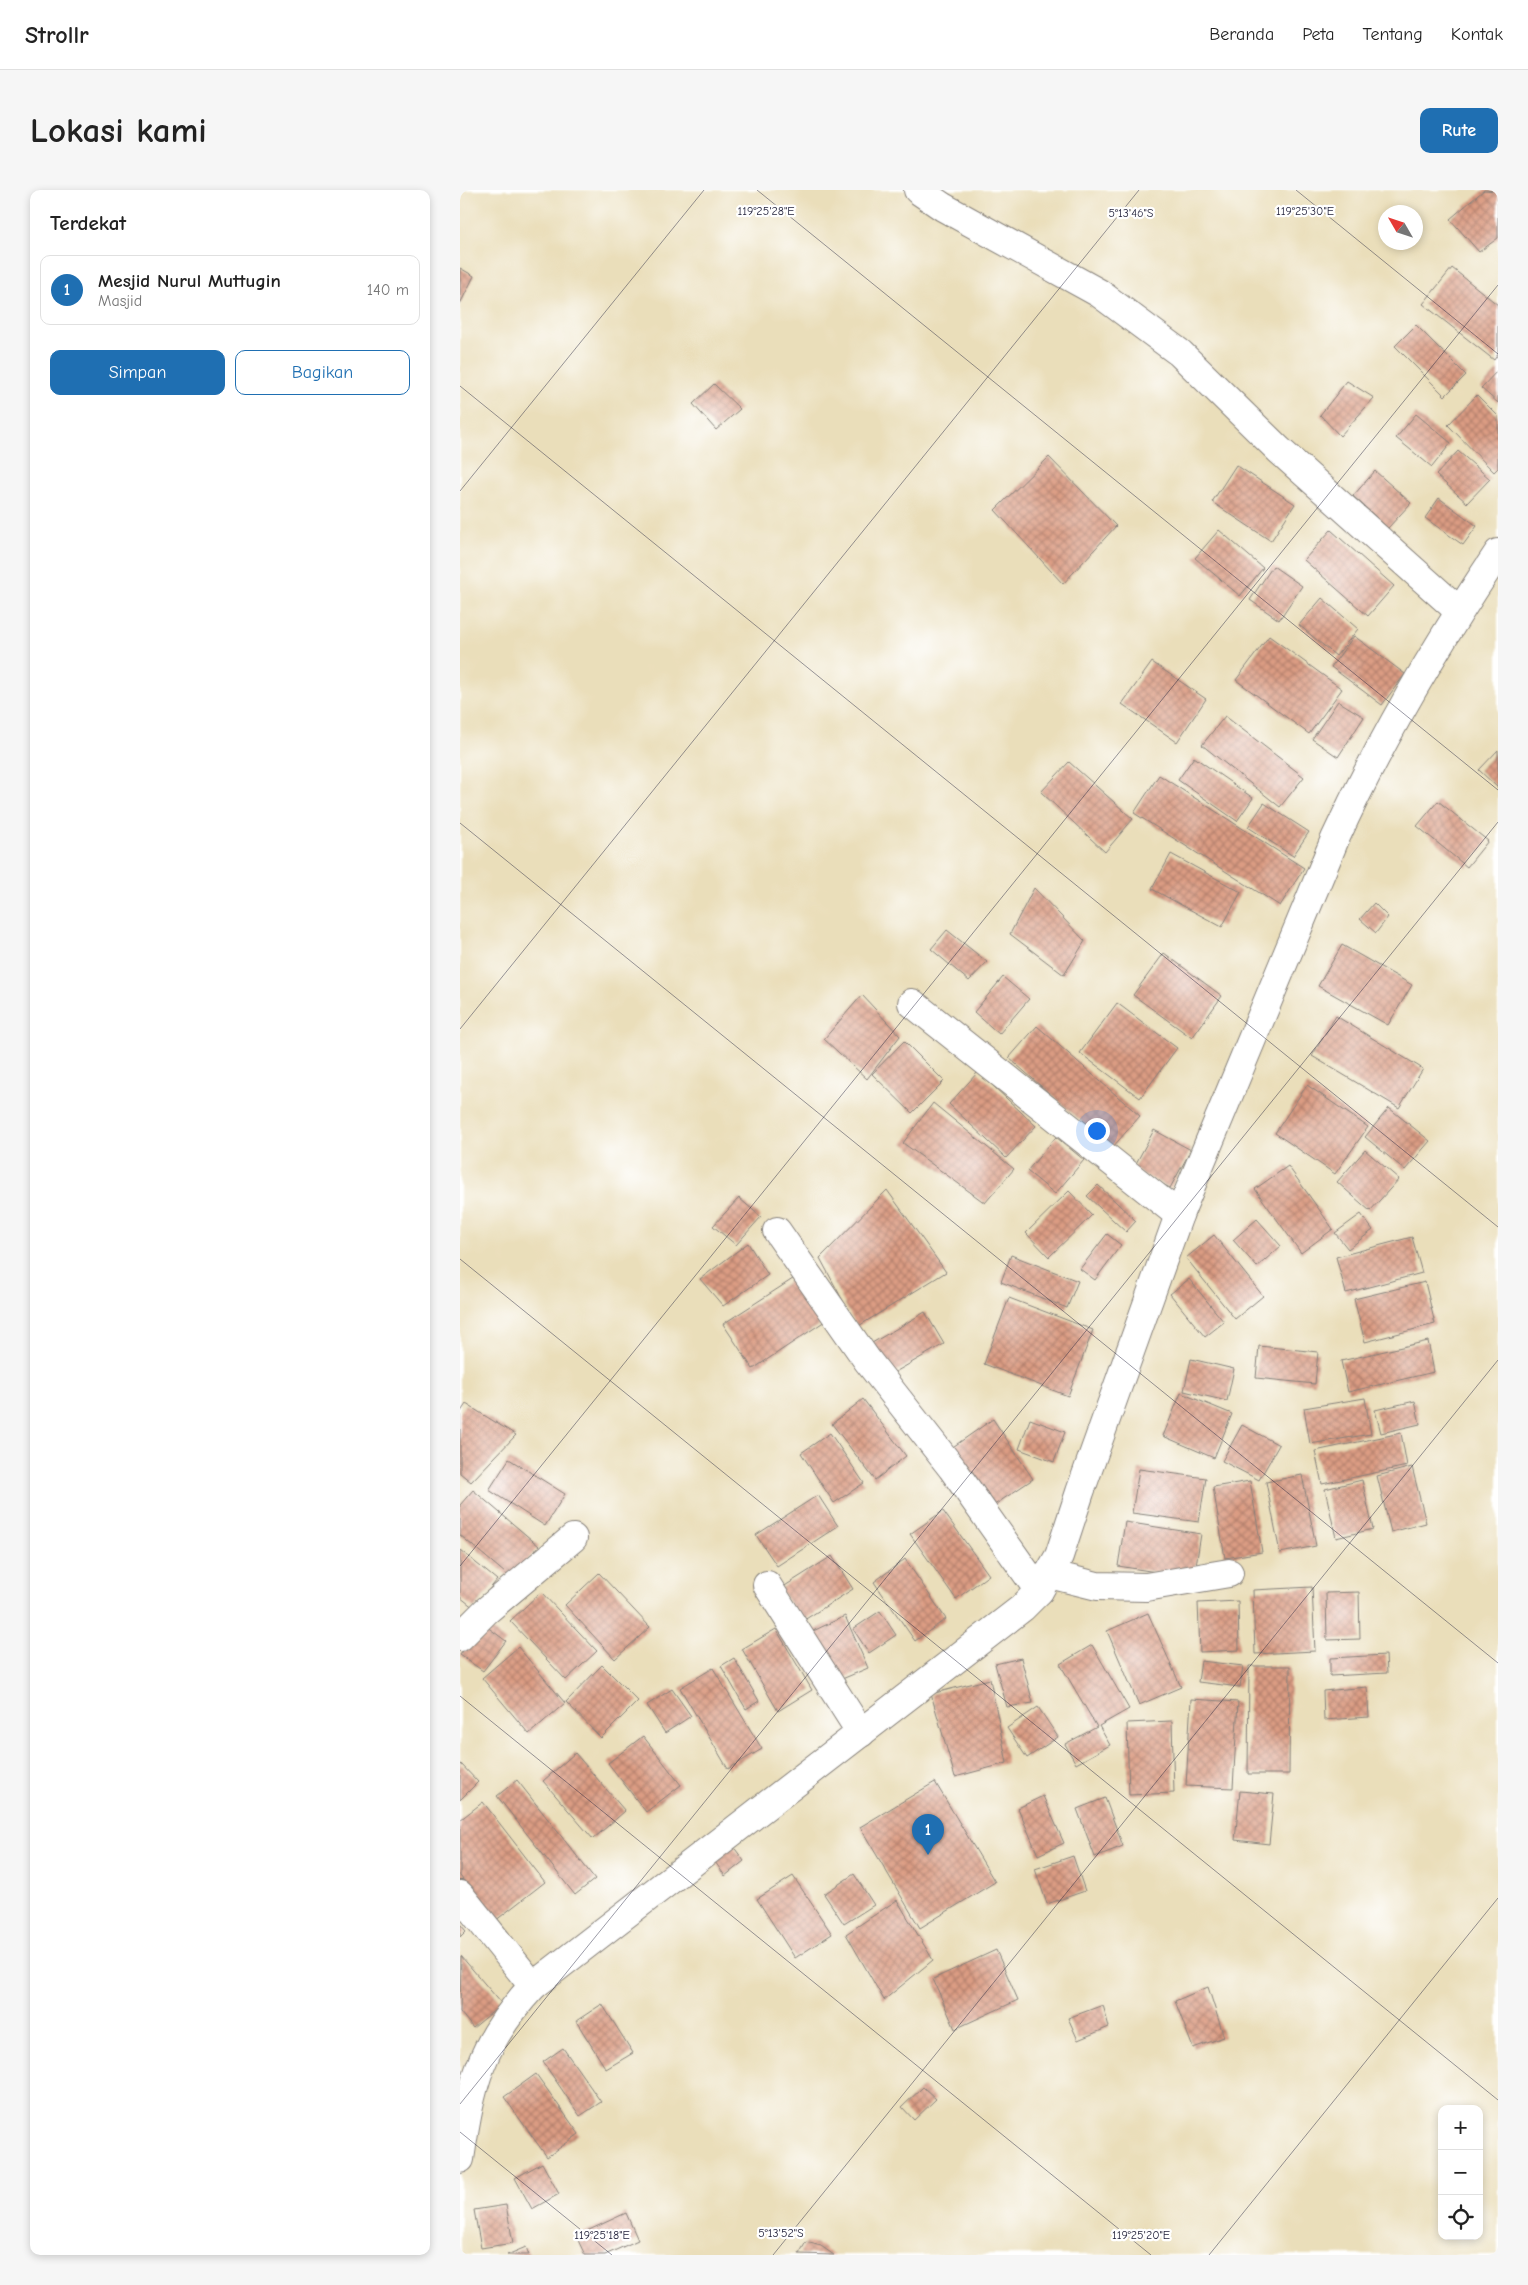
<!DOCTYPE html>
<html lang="id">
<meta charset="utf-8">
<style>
:root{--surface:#fff;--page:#f6f6f6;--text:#222;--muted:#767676;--line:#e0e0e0;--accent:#1f6fb2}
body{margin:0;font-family:"Comic Neue",sans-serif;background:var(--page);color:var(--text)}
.controls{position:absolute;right:15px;bottom:15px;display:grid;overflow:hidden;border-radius:10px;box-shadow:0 2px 8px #0003}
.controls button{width:45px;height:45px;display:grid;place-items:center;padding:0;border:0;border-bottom:1px solid var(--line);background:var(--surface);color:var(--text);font:25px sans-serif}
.compass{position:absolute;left:918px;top:15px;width:45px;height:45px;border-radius:50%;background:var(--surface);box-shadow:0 2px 8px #0003;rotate:309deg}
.you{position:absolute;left:636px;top:940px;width:18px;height:18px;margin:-12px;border:4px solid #fff;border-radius:50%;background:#1a73e8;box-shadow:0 0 0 8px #1a73e833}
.badge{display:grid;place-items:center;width:32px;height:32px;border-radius:50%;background:var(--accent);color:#fff;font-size:16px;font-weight:700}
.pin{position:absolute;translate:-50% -41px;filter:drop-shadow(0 1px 2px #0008)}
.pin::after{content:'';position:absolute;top:26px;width:18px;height:15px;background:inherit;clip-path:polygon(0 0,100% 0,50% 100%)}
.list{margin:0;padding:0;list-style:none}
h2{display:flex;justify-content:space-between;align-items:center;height:65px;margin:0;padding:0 20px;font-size:21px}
h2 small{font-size:16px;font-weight:400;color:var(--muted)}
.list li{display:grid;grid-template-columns:32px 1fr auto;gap:15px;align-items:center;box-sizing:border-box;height:70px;margin:0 10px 10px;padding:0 10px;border:1px solid var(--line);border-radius:10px}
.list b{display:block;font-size:19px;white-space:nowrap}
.list p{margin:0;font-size:16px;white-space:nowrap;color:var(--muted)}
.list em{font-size:16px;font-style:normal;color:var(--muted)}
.actions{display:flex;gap:10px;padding:15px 20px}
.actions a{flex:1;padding:11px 0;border:1px solid var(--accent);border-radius:10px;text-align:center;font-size:18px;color:var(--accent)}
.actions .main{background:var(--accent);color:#fff}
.icon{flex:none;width:28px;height:28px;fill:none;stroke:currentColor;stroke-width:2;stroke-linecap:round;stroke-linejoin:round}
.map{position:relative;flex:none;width:1038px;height:2065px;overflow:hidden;border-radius:10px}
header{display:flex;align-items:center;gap:30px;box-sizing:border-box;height:70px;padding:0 25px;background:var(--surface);border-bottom:1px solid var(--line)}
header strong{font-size:24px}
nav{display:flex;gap:28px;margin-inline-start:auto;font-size:18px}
.intro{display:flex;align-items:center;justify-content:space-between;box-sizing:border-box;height:120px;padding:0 30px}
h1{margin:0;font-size:35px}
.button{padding:12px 22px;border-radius:10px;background:var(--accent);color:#fff;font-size:18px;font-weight:700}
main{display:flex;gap:30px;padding:0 30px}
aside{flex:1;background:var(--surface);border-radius:10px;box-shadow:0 2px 8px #0003}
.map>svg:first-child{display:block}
.building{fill:url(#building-cross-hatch)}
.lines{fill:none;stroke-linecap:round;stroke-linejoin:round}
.street-casing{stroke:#86807a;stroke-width:30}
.street{stroke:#fff;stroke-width:28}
.ticks{fill:none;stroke:#22223b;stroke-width:1;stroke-opacity:0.45}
.ticks-label{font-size:12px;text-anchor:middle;fill:#22223b;stroke:#fff;stroke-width:4.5;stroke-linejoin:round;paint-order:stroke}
</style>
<header>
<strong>Strollr</strong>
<nav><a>Beranda</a><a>Peta</a><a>Tentang</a><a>Kontak</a></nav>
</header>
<div class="intro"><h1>Lokasi kami</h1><a class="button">Rute</a></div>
<main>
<aside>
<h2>Terdekat<small></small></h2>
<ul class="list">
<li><span class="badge">1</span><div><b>Mesjid Nurul Muttugin</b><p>Masjid</p></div><em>140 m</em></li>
</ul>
<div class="actions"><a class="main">Simpan</a><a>Bagikan</a></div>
</aside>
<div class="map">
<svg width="1038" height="2065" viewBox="0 0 1038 2065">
<defs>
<pattern id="building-cross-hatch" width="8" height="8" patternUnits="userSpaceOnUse" patternTransform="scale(1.25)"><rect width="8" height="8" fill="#db9c83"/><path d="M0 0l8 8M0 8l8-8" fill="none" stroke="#b17f6c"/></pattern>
</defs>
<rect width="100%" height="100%" fill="#fff"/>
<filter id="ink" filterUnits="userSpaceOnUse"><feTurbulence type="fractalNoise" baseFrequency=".02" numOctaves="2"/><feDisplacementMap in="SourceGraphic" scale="10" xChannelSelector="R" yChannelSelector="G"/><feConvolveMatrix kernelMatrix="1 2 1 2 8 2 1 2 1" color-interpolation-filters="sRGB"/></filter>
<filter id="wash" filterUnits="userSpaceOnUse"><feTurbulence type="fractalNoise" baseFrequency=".0096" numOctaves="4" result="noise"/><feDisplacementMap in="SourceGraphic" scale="20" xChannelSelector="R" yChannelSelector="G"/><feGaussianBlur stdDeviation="1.12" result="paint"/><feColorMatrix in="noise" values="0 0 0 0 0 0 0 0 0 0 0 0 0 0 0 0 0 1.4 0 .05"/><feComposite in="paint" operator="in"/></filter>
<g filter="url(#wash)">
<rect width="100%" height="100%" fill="#eadeba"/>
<g id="blocks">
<g class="building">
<path d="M1024 0 1038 1V48L1019 62 990 29Z"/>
<path d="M0 78 14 86 0 114Z"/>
<path d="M992 78 1038 115V164L1034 170 963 114Z"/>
<path d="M956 135 1006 185 985 206 935 156Z"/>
<path d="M1038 180V213L1021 198Z"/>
<path d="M887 191 914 208 880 246 860 225Z"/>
<path d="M254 194 280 219 256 240 233 214Z"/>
<path d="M1017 205 1038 226V278L1034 282 988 235Z"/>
<path d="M956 224 991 253 972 277 936 248Z"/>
<path d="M998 261 1030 289 1007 313 976 285Z"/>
<path d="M589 267 656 336 603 394 535 320Z"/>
<path d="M776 275 835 314 811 351 752 312Z"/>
<path d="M915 281 951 313 928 338 893 306Z"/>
<path d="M979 308 1017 336 1003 355 965 328Z"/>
<path d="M759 340 803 378 780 406 735 368Z"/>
<path d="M871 340 934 396 908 426 844 370Z"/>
<path d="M813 376 842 396 819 430 790 410Z"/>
<path d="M862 408 898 439 876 466 839 435Z"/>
<path d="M809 446 882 499 849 544 776 490Z"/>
<path d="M894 446 945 484 922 515 871 477Z"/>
<path d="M692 472 746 509 717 552 662 514Z"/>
<path d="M878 511 904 527 878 567 852 549Z"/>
<path d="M765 526 844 587 820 617 742 555Z"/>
<path d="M1038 560V598L1019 580Z"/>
<path d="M734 567 793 608 777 631 718 590Z"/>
<path d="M609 572 673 629 645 662 581 602Z"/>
<path d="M699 585 844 678 820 716 674 623Z"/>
<path d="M978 611 1028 651 1007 677 957 636Z"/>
<path d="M804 613 849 642 833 666 788 637Z"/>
<path d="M711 664 781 702 762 737 692 699Z"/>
<path d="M574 698 625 751 604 785 550 744Z"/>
<path d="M914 713 928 727 916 743 900 729Z"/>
<path d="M487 740 527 772 509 791 471 759Z"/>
<path d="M882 755 952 795 928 835 858 796Z"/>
<path d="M704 763 762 806 732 848 673 805Z"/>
<path d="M543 787 569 809 539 844 514 822Z"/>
<path d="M402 805 440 846 407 889 364 849Z"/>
<path d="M657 813 717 858 680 908 620 863Z"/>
<path d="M876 826 963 879 939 918 852 866Z"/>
<path d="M577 836 680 926 652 958 549 868Z"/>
<path d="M444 851 484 891 452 923 412 884Z"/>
<path d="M518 882 576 936 546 968 489 914Z"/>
<path d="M847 895 908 937 875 984 815 943Z"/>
<path d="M473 913 554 979 525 1013 443 953Z"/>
<path d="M929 918 970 951 945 980 905 947Z"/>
<path d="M694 940 731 960 710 998 673 979Z"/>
<path d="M596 947 624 970 595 1004 567 981Z"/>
<path d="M905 960 939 989 910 1021 877 992Z"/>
<path d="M828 976 873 1039 841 1063 795 999Z"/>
<path d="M638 995 676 1031 666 1042 627 1006Z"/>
<path d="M427 1000 486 1082 397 1137 360 1068Z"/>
<path d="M609 1001 632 1025 589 1067 566 1043Z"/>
<path d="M279 1008 301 1027 276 1055 253 1036Z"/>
<path d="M901 1024 913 1040 888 1059 875 1043Z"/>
<path d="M797 1029 821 1056 797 1077 773 1050Z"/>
<path d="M647 1044 661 1055 635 1090 620 1079Z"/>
<path d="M754 1045 803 1106 775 1129 726 1068Z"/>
<path d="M952 1047 962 1083 886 1103 876 1067Z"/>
<path d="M288 1053 308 1085 263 1116 240 1089Z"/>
<path d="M551 1065 618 1091 607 1118 541 1092Z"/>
<path d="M339 1085 371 1127 293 1179 263 1134Z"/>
<path d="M729 1089 764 1132 745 1147 710 1104Z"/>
<path d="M965 1092 975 1134 905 1152 894 1109Z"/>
<path d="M549 1108 633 1140 608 1206 524 1174Z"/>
<path d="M465 1122 484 1154 430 1185 412 1153Z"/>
<path d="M968 1151 974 1182 888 1202 881 1171Z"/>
<path d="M799 1156 858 1162 855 1194 796 1188Z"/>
<path d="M731 1169 774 1179 767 1211 724 1201Z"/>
<path d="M721 1203 772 1224 754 1268 703 1246Z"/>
<path d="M905 1208 911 1244 850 1254 844 1218Z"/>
<path d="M403 1209 446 1266 415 1290 372 1234Z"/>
<path d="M955 1211 960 1234 921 1243 915 1220Z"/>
<path d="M6 1214 56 1245 11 1292 0 1283V1223Z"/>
<path d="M533 1229 573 1289 527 1320 487 1261Z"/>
<path d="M570 1229 605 1242 594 1272 559 1259Z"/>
<path d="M782 1235 819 1255 799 1290 762 1271Z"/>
<path d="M370 1243 404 1293 374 1313 341 1263Z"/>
<path d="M941 1243 947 1276 862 1294 855 1261Z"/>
<path d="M49 1269 105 1304 85 1336 29 1300Z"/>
<path d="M952 1277 966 1333 931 1342 917 1286Z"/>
<path d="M679 1279 746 1288 739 1332 672 1323Z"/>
<path d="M842 1285 856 1356 820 1363 806 1292Z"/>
<path d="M902 1290 913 1339 876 1348 865 1299Z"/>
<path d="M790 1291 802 1362 765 1368 753 1297Z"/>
<path d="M13 1300 79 1356 52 1389 0 1345V1315Z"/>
<path d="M358 1305 378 1336 317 1376 296 1345Z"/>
<path d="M483 1321 529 1385 496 1409 450 1344Z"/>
<path d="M665 1332 741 1344 734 1388 658 1376Z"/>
<path d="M0 1360 37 1390 14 1418 0 1407Z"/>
<path d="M372 1366 393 1399 341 1432 320 1399Z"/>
<path d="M445 1369 486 1429 455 1451 414 1392Z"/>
<path d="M139 1383 190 1437 155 1469 105 1415Z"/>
<path d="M852 1397 855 1461 795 1464 793 1400Z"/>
<path d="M81 1402 137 1461 106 1490 50 1431Z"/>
<path d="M899 1402 900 1449 867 1450 866 1403Z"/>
<path d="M778 1411 779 1460 740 1462 738 1413Z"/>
<path d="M420 1421 436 1445 409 1463 393 1439Z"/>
<path d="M688 1423 721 1497 679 1515 647 1441Z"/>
<path d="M385 1426 408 1478 375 1492 353 1441Z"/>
<path d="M22 1433 46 1451 23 1481 0 1465Z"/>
<path d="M316 1439 352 1500 318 1521 282 1459Z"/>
<path d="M632 1455 669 1519 639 1536 650 1555 616 1574 605 1554 637 1537 600 1474Z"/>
<path d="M58 1457 105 1513 69 1544 22 1488Z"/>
<path d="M926 1465 927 1483 870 1486V1468Z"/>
<path d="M274 1468 299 1511 286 1519 261 1476Z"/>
<path d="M561 1468 573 1513 547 1517 535 1474Z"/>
<path d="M741 1471 783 1476 780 1497 738 1492Z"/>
<path d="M142 1475 178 1511 141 1548 106 1512Z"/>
<path d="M789 1476H830L829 1584H788Z"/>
<path d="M253 1478 302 1559 268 1579 220 1498Z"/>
<path d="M530 1489 547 1573 495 1587 471 1504Z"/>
<path d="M907 1497 909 1527 864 1530 863 1501Z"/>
<path d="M212 1499 231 1526 205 1543 187 1515Z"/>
<path d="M731 1509 778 1512 773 1598 726 1596Z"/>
<path d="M578 1517 598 1547 567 1568 547 1538Z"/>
<path d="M712 1531 714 1603 669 1605 667 1533Z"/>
<path d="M183 1546 221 1595 186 1622 148 1573Z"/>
<path d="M115 1563 165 1621 133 1649 83 1591Z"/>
<path d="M0 1573 18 1592 0 1610Z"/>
<path d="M57 1590 135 1689 115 1705 37 1606Z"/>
<path d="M475 1592 535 1692 460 1738 400 1637Z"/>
<path d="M780 1601 814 1604 809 1654 775 1650Z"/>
<path d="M583 1606 604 1653 578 1665 558 1618Z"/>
<path d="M645 1608 663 1656 635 1667 617 1619Z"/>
<path d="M23 1612 85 1692 35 1731 0 1686V1630Z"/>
<path d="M273 1656 284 1671 265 1686 253 1669Z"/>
<path d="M613 1666 625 1701 587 1714 575 1679Z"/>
<path d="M394 1684 414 1715 384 1734 364 1704Z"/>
<path d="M333 1686 372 1744 335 1768 297 1709Z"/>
<path d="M437 1710 473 1770 424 1810 386 1744Z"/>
<path d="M0 1734 6 1741 0 1747Z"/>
<path d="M536 1760 558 1810 495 1839 473 1789Z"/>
<path d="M1 1766 42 1814 13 1838 0 1822Z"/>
<path d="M748 1797 764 1847 733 1858 715 1811Z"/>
<path d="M142 1814 173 1863 146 1879 116 1831Z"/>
<path d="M643 1815 649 1837 618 1850 608 1828Z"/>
<path d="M103 1858 141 1912 120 1926 83 1872Z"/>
<path d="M76 1884 119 1944 87 1967 44 1907Z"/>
<path d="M463 1897 476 1909 454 1930 442 1917Z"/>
<path d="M82 1973 99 2004 72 2019 55 1988Z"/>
<path d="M46 2015 53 2053 21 2058 14 2020Z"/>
<path d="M166 2023 178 2050 145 2065H125L116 2046Z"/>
<path d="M346 2052 361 2056 374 2065 339 2064Z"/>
<path d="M66 2057 69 2065H47Z"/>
</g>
</g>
</g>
<g filter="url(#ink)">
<use href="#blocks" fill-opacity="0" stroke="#86807a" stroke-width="1"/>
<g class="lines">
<g class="street-casing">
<g id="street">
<path d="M458 0 483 17 639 103 720 163 819 260 999 421"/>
<path d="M452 813 719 1025"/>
<path d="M317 1041 407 1170 492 1278 579 1401"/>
<path d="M589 1384 637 1396 686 1397 769 1383"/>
<path d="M307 1395 401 1543"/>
<path d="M0 1447 26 1421 113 1348"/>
<path d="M0 1705 73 1796"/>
<path d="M0 1969C11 1894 20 1853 73 1796L562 1418 579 1401 599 1366 620 1302 719 1025 875 649C921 549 977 454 1038 363"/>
</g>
</g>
<use href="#street" class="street"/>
</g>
</g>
<path class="ticks" d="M297 0 1038 600M836 0 1038 164M0 196 1038 1037M0 301 244 0M0 633 1038 1473M0 839 679 0M0 1069 1038 1910M0 1376 1038 95M0 1506 691 2065M0 1914 1038 632M0 1942 152 2065M313 2065 1038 1170M749 2065 1038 1708"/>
<g class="ticks-label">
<text x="306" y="25">119°25'28"E</text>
<text x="845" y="25">119°25'30"E</text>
<text x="671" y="27">5°13'46"S</text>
<text x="321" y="2047">5°13'52"S</text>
<text x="142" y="2049">119°25'18"E</text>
<text x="681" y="2049">119°25'20"E</text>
</g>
</svg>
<div class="controls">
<button>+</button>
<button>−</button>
<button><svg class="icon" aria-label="locate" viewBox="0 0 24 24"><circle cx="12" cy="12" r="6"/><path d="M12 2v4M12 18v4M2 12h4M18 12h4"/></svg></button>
</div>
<svg class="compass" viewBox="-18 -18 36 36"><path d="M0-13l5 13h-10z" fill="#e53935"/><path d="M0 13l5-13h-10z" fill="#767676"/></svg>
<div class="you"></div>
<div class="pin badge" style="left:468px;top:1665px">1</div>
</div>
</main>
